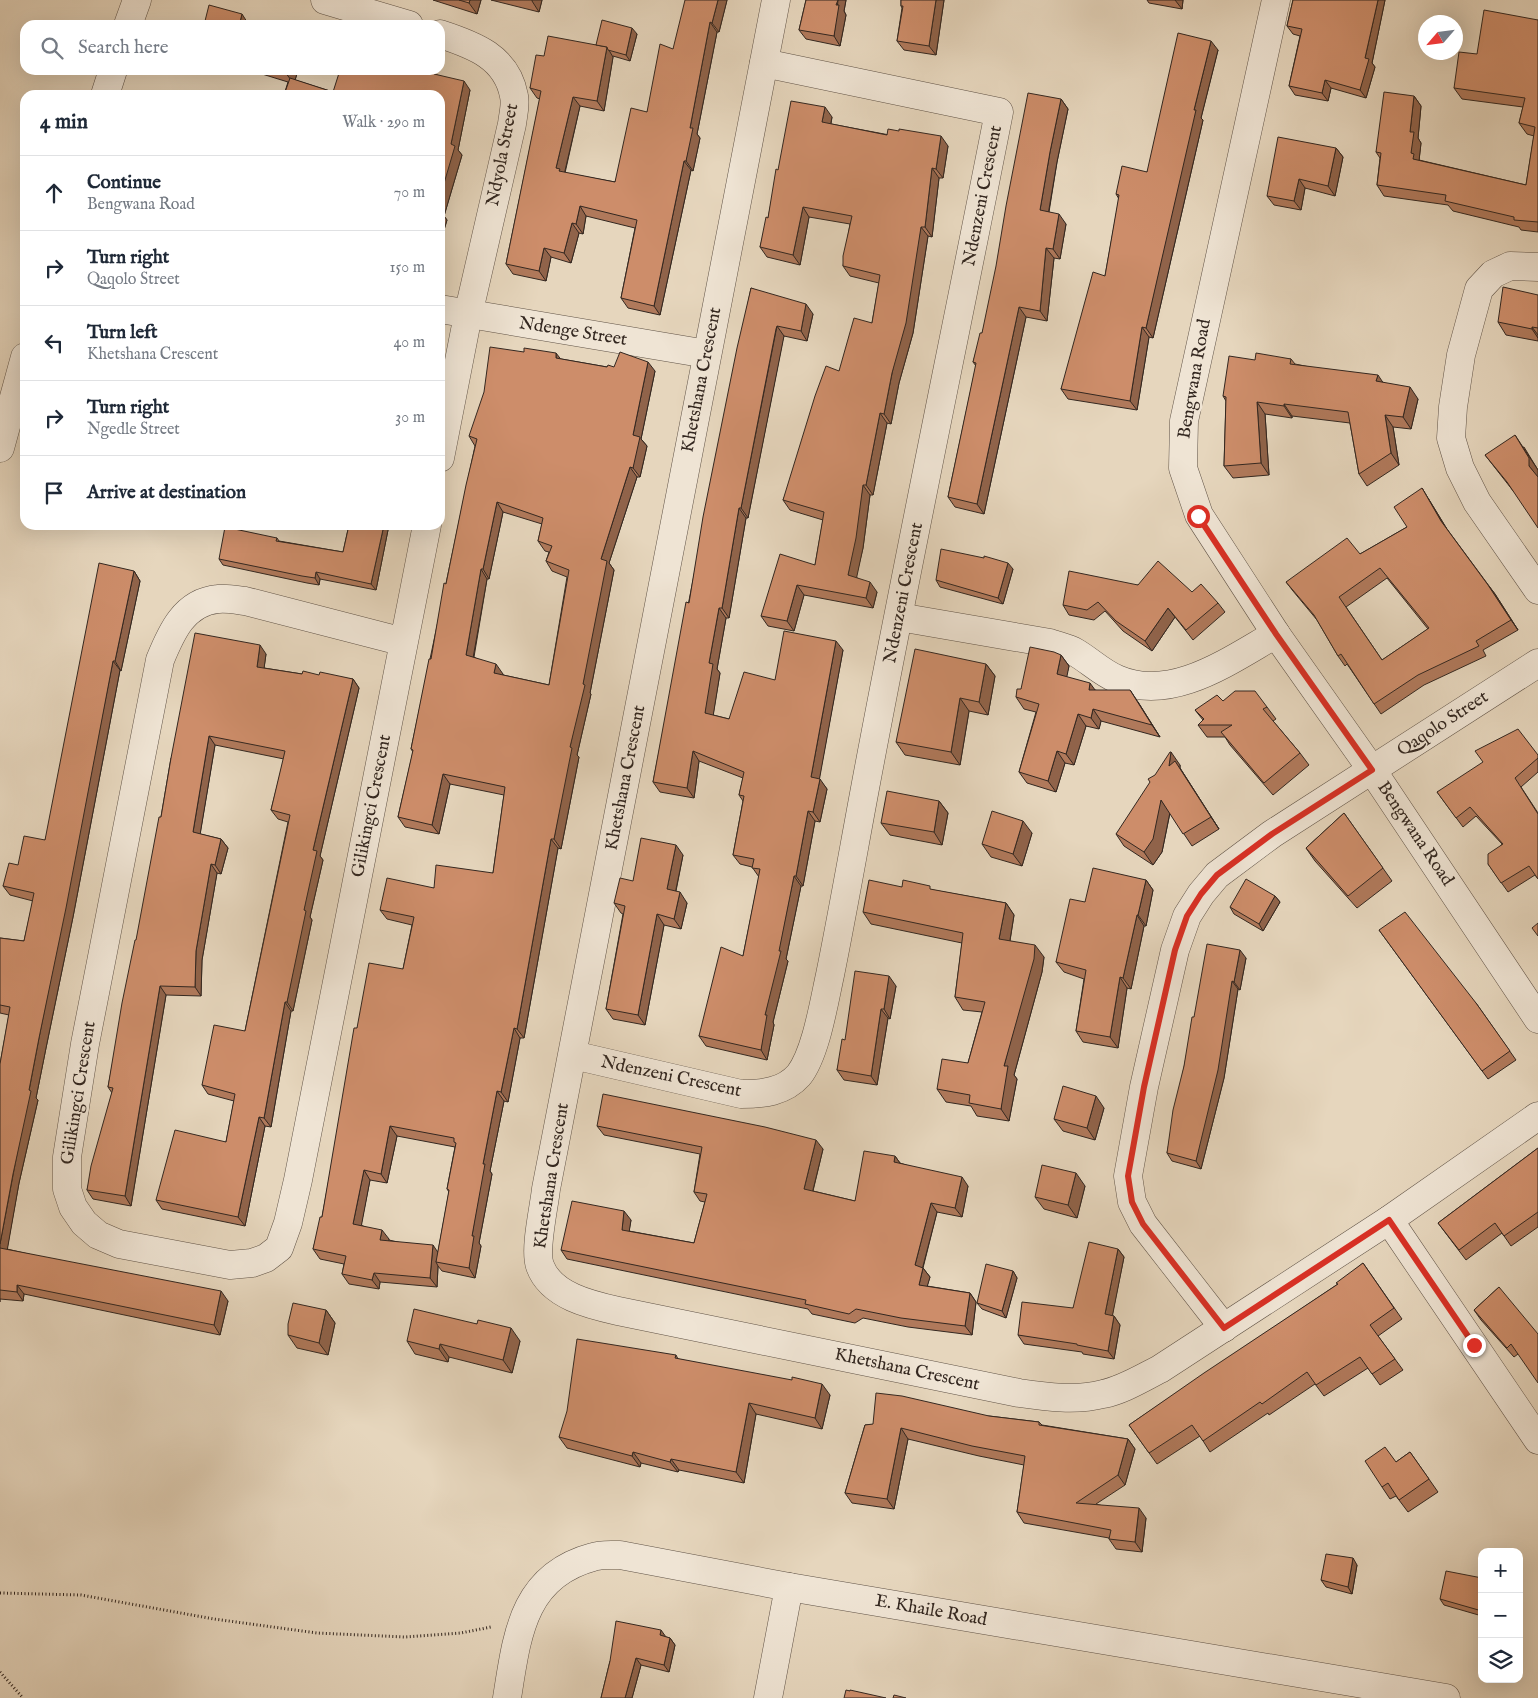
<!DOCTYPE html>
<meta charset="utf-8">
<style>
:root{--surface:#fff;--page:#f6f6f7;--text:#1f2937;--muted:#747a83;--line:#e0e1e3}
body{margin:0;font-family:"IM FELL English",serif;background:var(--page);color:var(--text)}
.controls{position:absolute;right:15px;bottom:15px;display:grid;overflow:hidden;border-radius:10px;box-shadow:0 5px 20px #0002}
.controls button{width:45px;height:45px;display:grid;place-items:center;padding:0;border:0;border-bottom:1px solid var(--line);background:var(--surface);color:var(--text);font:25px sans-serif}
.compass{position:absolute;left:1418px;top:15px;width:45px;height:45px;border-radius:50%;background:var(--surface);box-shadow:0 5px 20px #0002;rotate:242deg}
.stop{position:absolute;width:15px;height:15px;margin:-11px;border:4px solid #d93025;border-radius:50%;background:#fff}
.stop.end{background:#d93025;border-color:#fff;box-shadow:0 1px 5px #0008}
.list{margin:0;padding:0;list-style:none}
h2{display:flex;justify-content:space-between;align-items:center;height:65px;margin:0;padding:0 20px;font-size:21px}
h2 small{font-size:16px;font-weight:400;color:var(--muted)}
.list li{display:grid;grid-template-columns:32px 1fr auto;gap:15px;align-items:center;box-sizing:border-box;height:75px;padding:0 20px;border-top:1px solid var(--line)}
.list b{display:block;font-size:19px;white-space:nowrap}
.list p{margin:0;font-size:16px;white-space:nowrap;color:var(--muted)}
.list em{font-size:16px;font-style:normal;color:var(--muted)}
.icon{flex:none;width:28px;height:28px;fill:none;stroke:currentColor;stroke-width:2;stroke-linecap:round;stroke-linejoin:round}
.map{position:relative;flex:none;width:1538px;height:1698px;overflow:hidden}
.search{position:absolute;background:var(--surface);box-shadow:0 5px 20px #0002;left:20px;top:20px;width:425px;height:55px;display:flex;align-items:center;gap:12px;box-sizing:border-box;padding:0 18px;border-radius:15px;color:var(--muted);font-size:19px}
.panel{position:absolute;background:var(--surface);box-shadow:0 5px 20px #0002;left:20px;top:90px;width:425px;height:440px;border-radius:15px}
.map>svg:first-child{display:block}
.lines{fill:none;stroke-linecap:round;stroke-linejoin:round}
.minor-casing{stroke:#605347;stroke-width:29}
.path{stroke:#332720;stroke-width:3;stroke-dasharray:1 2.5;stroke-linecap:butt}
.minor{stroke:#efe4d4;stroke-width:28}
.wall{fill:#b0795b;stroke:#332720;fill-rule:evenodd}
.shaded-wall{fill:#90634a;stroke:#332720}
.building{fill:#cd8d6a;stroke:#332720;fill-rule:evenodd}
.route{stroke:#d93025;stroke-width:6}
.labels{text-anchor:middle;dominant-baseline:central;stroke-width:5;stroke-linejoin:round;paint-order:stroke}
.street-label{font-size:18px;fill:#332720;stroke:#efe4d4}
</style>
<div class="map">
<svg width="1538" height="1698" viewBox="0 0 1538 1698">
<rect width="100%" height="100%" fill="#e6d6bd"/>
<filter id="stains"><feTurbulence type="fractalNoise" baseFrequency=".004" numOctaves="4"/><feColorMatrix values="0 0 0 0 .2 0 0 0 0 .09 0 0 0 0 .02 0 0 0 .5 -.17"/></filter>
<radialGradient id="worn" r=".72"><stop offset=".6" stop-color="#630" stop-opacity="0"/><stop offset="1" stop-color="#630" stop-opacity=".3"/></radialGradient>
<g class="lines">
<g class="minor-casing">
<g id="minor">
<path d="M325 0 409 25"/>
<path d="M776 0 546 1189C544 1208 534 1250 540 1266 551 1296 591 1305 618 1311L1019 1393C1047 1397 1076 1401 1103 1394 1123 1390 1142 1378 1160 1369L1389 1220 1538 1116"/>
<path d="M1276 0 1184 421 1183 468 1199 515 1276 634 1372 770 1538 1019"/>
<path d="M128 25 137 0"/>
<path d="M440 34C474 45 507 57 514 96 516 105 513 115 512 124L468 315 440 458"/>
<path d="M105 95 113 70"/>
<path d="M1538 267 1510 266 1493 274 1479 289 1461 355 1453 407 1451 438 1460 468 1477 502 1538 590"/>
<path d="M440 309 707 354"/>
<path d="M0 448 25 357"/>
<path d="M899 617 1050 643C1058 646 1068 648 1075 652 1089 660 1102 673 1117 679 1172 703 1230 660 1276 634"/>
<path d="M404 642 245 601C237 600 227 598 218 599 184 602 171 633 160 660L85 1044 67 1157V1189L73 1207 84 1223 98 1235 119 1244 230 1265 252 1263 266 1258 279 1248 288 1223 298 1180 427 525"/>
<path d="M573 1055 741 1094C763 1094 784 1092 799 1075 816 1053 824 1002 830 975 843 911 854 847 866 783 908 559 955 336 999 112L764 63"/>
<path d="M1389 1220 1538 1440"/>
<path d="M1224 1328 1143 1224 1132 1202 1128 1176 1144 1087 1175 950 1187 916 1201 894 1217 875 1272 834 1538 663"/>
<path d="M507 1698C517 1636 522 1576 593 1557 601 1554 611 1555 620 1555L789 1587 1446 1698"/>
<path d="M768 1698 789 1587"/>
</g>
</g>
<g class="path">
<path d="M0 1593 81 1595 214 1619 317 1633 405 1637 461 1633 491 1627"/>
<path d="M0 1672 23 1698"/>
</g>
<use href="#minor" class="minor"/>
</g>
<g class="wall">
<path d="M433 0H481L477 14Z"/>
<path d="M491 0H542L539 12Z"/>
<path d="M727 0 719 32H717L697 134 700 138 693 171 691 170 660 315 628 308 621 298 635 228 586 216 583 234 579 233 571 263 551 257 546 281 513 274 506 264 540 99 537 98 530 88 544 56 596 45 637 34 630 61 613 56V57L604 111 580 106 565 173 615 182 647 112 673 49Z"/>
<path d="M806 0H846L844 11 846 15 840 46 806 39 799 30Z"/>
<path d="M901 0H944L936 55 904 50 897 41 902 8 901 6Z"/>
<path d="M1147 0H1183L1182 9 1149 3Z"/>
<path d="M1293 0H1385L1372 63 1375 67 1366 98 1331 88 1328 101 1295 95 1289 86 1300 36 1293 34 1287 26Z"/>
<path d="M1538 20V232L1521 230 1519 227 1453 211 1448 205 1384 196 1377 185 1380 158 1376 152 1414 96 1421 106 1418 138 1421 143 1419 160 1526 185 1534 136 1527 134 1519 123 1523 107 1462 99 1454 88 1477 54Z"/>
<path d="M1218 50 1201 118 1203 120 1153 338 1149 337 1137 410 1068 399 1061 389 1105 276 1119 199 1116 194 1147 172Z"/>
<path d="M249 70H298L295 80 333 92 437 75 470 90 458 150 462 155 444 216 447 220 440 243V95H284L288 82Z"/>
<path d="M1061 99 1068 109 1057 162 1049 212 1066 224 1060 259 1054 258 1047 321 1026 317 984 514 955 507 948 497 976 366 973 362 982 333Z"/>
<path d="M832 117 831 124 948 146 943 178H939L932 237 928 236 913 333 899 383 891 424 887 423 873 495H870L863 548 856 577 877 592 873 608 804 595 794 631 768 626 761 616 815 565 823 520 790 510 783 500 839 371 872 323 879 283 850 276 843 266 850 224 809 217 800 265 767 257 760 247 768 218 778 170Z"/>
<path d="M1336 148 1343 157 1335 196 1305 188 1301 210 1274 205 1267 196Z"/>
<path d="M751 288 813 314 807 341 784 336 783 339 748 518H746L729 618H726L717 669 720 673 713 715 729 719 775 680 843 650 819 779 827 789 820 822 815 821 803 886H801L786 959 788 961 773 1022 774 1025 767 1060 706 1046 699 1036 743 956 759 877 752 867 740 864 733 855 743 801 739 795 743 778 699 761 694 798 660 792 653 782Z"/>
<path d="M1538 295V341L1506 335 1498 322Z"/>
<path d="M561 359 607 367 655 371 641 439 647 446 640 477H637L609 563 614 570 590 693 591 694 577 755 579 757 561 849 558 848 524 1038H520L508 1102 504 1101 490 1171 492 1174 479 1243 481 1246 475 1278 442 1271 438 1266 437 1287 380 1282 379 1289 349 1284 342 1274 344 1264 320 1259 313 1249 322 1217 357 1028 403 969 412 925 387 919 380 910 434 888 493 873 504 795 450 784 439 834 405 827 398 817 413 752 411 749 475 446 469 436ZM503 512 542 524 538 541 545 551 549 552 546 561 552 571 567 577 549 685 503 675V674L474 657 487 579H489ZM397 1136 455 1147 447 1189 449 1192 438 1252 389 1240V1239L361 1225 370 1180 387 1183Z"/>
<path d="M1291 359 1295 364 1382 382 1418 399 1411 429 1393 427 1399 465 1367 486 1359 474 1350 423 1292 416V418L1265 414 1269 475 1233 478 1224 466 1226 401 1223 396 1255 360Z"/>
<path d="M1524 447 1538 470 1514 492 1485 455Z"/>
<path d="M1428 498 1447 529 1495 594 1518 630 1483 650 1486 656 1424 685 1381 714 1347 664 1345 666 1338 656 1317 620 1293 591 1286 582 1360 554 1407 527ZM1387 578 1428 629 1382 660 1346 607Z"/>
<path d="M349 525H389L376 590 320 579 319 585 307 583 223 565 219 559 277 538 279 541 343 552Z"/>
<path d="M1013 569 1003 604 940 587 936 580Z"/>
<path d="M134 571 140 581 121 671 120 670 73 917 46 1048 36 1098 38 1100 19 1183 7 1249 228 1301 220 1335 24 1294 23 1301 0 1299V1302V1064L9 1015 0 1013V938L24 941 33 901 10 895 3 886 18 865 45 840Z"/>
<path d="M1138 585 1192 592 1218 603 1225 612 1193 640 1175 617 1152 651 1123 631 1105 611 1094 620 1069 615 1063 605Z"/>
<path d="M266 654 264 668 302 674 353 679 359 688 320 856 323 860 310 917 312 920 293 1011H291L271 1127 265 1126 245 1226 162 1209 156 1200 226 1142 234 1101 208 1094 202 1085 245 1031 288 822 278 819 271 810 284 759 215 745 200 834 221 839 228 848 221 874 217 873 202 960 201 996 166 995 131 1206 93 1199 87 1190 112 1093 108 1087 161 817 171 758Z"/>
<path d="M1061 655 1069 666 1066 677 1095 690 1138 702 1160 737 1101 721 1099 729 1086 726 1074 765 1065 763 1056 792 1027 783 1019 772 1036 712 1024 709 1016 697 1021 689Z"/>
<path d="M986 664 995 676 988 715 969 711 960 765 905 755 896 742Z"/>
<path d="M1223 701 1267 707 1276 719 1273 721 1300 753 1309 765 1273 795 1230 745 1225 737H1207L1198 725 1203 720 1195 710Z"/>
<path d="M1538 755V772L1521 787 1538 813V879L1535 875 1508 892 1488 864 1502 844 1476 816 1463 827 1437 792Z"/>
<path d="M1180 765V768L1219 829 1192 846 1170 813 1162 852 1153 865 1124 846 1116 834Z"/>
<path d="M939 801 948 813 942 845 890 835 881 823Z"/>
<path d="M1344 813 1392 881 1357 908 1315 861 1306 848Z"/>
<path d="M1032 833 1022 866 991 857 982 844Z"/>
<path d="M683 855 676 891 687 903 681 929 664 925 645 1025 613 1019 606 1009 623 914 621 913 614 903 633 881Z"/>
<path d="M1146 880 1153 890 1146 926H1144L1131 989 1127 988 1118 1048 1083 1042 1076 1031 1084 979 1064 972 1056 962 1085 902Z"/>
<path d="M902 887 933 890 1006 903 1014 915 1010 941 1044 957 1042 972 1014 1075 1017 1079 1009 1121 977 1116 971 1106 946 1102 937 1089 968 1063 982 1012 963 1010 955 997 962 943 871 924 863 912Z"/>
<path d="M1275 896 1280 902 1263 931 1234 914 1230 907Z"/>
<path d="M1379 930 1476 1003 1516 1060 1488 1079Z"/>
<path d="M1246 958 1240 990 1238 989 1224 1078 1201 1169 1172 1161 1167 1153 1194 1017Z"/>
<path d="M896 986 890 1019 888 1018 877 1085 844 1080 837 1070 845 1040Z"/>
<path d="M1104 1108 1095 1140 1063 1131 1054 1119Z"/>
<path d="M597 1126 823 1149 813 1191 855 1201 895 1156 900 1163 968 1186 962 1217 937 1212 923 1268 930 1277 927 1286 970 1293 976 1302 972 1335 908 1327 863 1318 855 1323 812 1314 808 1309 567 1259 561 1250 631 1220 629 1231 694 1243 705 1202 700 1201 694 1192 700 1154 604 1135Z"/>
<path d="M1538 1148V1227L1511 1246 1502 1233 1466 1260 1438 1223Z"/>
<path d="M1085 1186 1077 1218 1044 1209 1035 1197Z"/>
<path d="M1118 1249 1124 1257 1112 1316H1114L1120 1325 1114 1359 1083 1354 1082 1352 1024 1344 1018 1335 1073 1308Z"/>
<path d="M1363 1263 1402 1319 1378 1336 1403 1370 1380 1385 1368 1368 1324 1396 1315 1384 1269 1415 1268 1413 1210 1452 1200 1436 1157 1464 1129 1425 1338 1284Z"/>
<path d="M1013 1271 1017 1278 1006 1318 982 1309 977 1303Z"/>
<path d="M1499 1287 1518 1354 1514 1357 1481 1320 1474 1310Z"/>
<path d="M326 1310 335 1323 328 1355 297 1348 288 1335Z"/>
<path d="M477 1324 520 1341 512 1373 449 1357 448 1362 415 1354 407 1341Z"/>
<path d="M676 1355 678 1359 830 1395 822 1429 756 1414 744 1483 679 1470 678 1472 641 1463 640 1467 567 1448 559 1437Z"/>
<path d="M989 1416 1039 1422 1042 1425 1128 1439 1135 1449 1125 1485 1096 1504 1146 1518 1142 1552 1116 1549 1109 1539V1538L1024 1523 1017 1512 1024 1465 979 1456 908 1439 894 1509 852 1503 845 1493 865 1425Z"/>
<path d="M1410 1452 1438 1492 1408 1512 1396 1496 1390 1499 1382 1487 1396 1462Z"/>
<path d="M1357 1565 1352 1594 1326 1587 1321 1580Z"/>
<path d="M1482 1578V1616L1444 1605 1440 1599Z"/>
<path d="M666 1637 670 1638 675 1645 669 1672 641 1665 632 1698H601L610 1661Z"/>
</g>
<g class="shaded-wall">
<path d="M470 0H481L477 14 469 3Z"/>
<path d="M532 0H542L539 12 532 1Z"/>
<path d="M718 0H727L719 32 712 23Z"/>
<path d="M838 0H846L844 11 846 15 840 46 834 36Z"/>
<path d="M936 0H944L936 55 929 46Z"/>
<path d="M1175 0H1183L1182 9Z"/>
<path d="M1378 0H1385L1372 63 1375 67 1366 98 1360 90 1365 58Z"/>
<path d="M242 14 249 25 240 22Z"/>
<path d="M710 22 717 32 697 134 700 138 693 171 686 161 690 128Z"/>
<path d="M632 28 637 34 630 61 626 55Z"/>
<path d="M1211 41 1218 50 1201 118 1203 120 1153 338 1146 328 1194 110Z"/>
<path d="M607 47 613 57 604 111 597 101Z"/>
<path d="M285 70H298L294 84 285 72Z"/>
<path d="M1325 80 1331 88 1328 101 1322 93Z"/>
<path d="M464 81 470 90 458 150 462 155 444 216 447 220 440 243V197Z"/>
<path d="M1414 96 1421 106 1418 138 1421 143 1419 161 1413 159 1411 153 1410 132Z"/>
<path d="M573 97 580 106 564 175 556 168Z"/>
<path d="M1061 99 1068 109 1057 162 1047 221 1040 210 1050 152Z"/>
<path d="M825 107 832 117 829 132 822 122Z"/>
<path d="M941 136 948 146 943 178 936 169Z"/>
<path d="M1336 148 1343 157 1335 196 1328 186Z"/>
<path d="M684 161 691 170 660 315 654 306Z"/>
<path d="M932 168 939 178 932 237 925 227Z"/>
<path d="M1299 179 1305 188 1301 210 1294 201Z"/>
<path d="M580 206 586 216 583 234 576 224Z"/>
<path d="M803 207 809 217 800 265 793 255Z"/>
<path d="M1059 214 1066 224 1060 259 1053 249Z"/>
<path d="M572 223 579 233 571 263 564 253Z"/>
<path d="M921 227 928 236 913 333 899 383 891 424 884 414Z"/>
<path d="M544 248 551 257 546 281 539 271Z"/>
<path d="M1046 248 1054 258 1047 321 1040 311Z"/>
<path d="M806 304 813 314 807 341 801 331Z"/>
<path d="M1019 307 1026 317 984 514 977 504Z"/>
<path d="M777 326 784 336 748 518 741 508Z"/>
<path d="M1142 327 1149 337 1137 410 1130 401Z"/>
<path d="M1532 327 1538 335V338L1532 329Z"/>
<path d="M556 353 563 362 556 358Z"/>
<path d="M648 362 655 371 641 439 647 446 640 477 633 468V435Z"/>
<path d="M1378 375 1386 387 1376 381Z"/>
<path d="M1410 387 1418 399 1411 429 1403 417Z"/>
<path d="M1257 402 1265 414 1269 475 1261 463Z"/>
<path d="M1284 404 1292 416V418L1284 406Z"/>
<path d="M880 413 887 423 873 495 866 485Z"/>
<path d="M1385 415 1393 427 1399 465 1391 453Z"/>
<path d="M1515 435 1538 470V478L1529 466Z"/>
<path d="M630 467 637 477 609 563 614 570 590 693 591 694 577 755 579 757 561 849 554 839 570 747 583 684 601 559Z"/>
<path d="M863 485 870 495 863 548 855 585 848 575Z"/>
<path d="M1422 488 1428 498 1448 531 1441 521Z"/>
<path d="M497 502 503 512 489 579 483 569Z"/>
<path d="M739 508 746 518 729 618 722 608Z"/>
<path d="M384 525H389L376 590 371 584Z"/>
<path d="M1008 563 1013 569 1003 604 998 598Z"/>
<path d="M481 569 487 579 472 664 466 655Z"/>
<path d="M134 571 140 581 121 671 115 661Z"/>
<path d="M316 572 320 579 319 585 315 578Z"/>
<path d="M870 582 877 592 873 608 866 598Z"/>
<path d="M797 585 804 595 794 631 787 621Z"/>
<path d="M1488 585 1495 594 1518 630 1511 620Z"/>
<path d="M719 608 726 618 717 669 720 673 712 723 705 713 709 663Z"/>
<path d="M1168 608 1175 617 1152 651 1145 641Z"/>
<path d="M836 641 843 650 818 787 811 777Z"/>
<path d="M260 645 266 654 263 676 257 667Z"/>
<path d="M1061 655 1069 666 1065 686 1057 674Z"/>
<path d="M113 661 120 670 73 917 46 1048 36 1098 38 1100 19 1183 6 1257 0 1249V1244L39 1038Z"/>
<path d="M496 664 503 674 500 683 494 673Z"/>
<path d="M986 664 995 676 988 715 979 702Z"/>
<path d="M353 679 359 688 320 856 323 860 310 917 312 920 293 1011 287 1002 304 910 313 850Z"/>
<path d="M1090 683 1098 694 1089 690Z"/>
<path d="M1130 690 1138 702 1160 737 1152 725Z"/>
<path d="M960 698 969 711 960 765 951 752Z"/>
<path d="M1093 709 1101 721 1099 729 1091 718Z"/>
<path d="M1078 714 1086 726 1074 765 1066 754Z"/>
<path d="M209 736 215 745 199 841 193 832Z"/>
<path d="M693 751 699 761 694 798 687 788Z"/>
<path d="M1057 751 1065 763 1056 792 1048 781Z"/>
<path d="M1171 752 1180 765V768L1219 829 1211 817 1169 766Z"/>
<path d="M443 774 450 784 439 834 432 825Z"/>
<path d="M820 779 827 789 820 822 813 812Z"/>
<path d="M1161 800 1170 812 1162 852 1153 865 1144 852Z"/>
<path d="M939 801 948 813 942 845 934 832Z"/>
<path d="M808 811 815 821 803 886 796 876Z"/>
<path d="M1023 821 1032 833 1022 866 1013 854Z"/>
<path d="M221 839 228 848 221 874 215 865Z"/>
<path d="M551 839 558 848 524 1038 517 1029Z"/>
<path d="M676 845 683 855 674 899 667 889Z"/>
<path d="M211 864 217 873 202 960 201 996 195 987 196 951Z"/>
<path d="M794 876 801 886 786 959 788 961 773 1022 774 1025 767 1060 761 1050 765 1015Z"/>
<path d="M1146 880 1153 890 1146 926 1138 915Z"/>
<path d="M680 892 687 903 681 929 674 919Z"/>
<path d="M1275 896 1280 902 1263 931 1259 924Z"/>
<path d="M1006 903 1014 915 1008 952 999 939Z"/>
<path d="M657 914 664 925 645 1025 638 1015Z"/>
<path d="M1137 915 1144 926 1131 989 1123 978Z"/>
<path d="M1035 945 1044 957 1042 972 1014 1075 1017 1079 1009 1121 1001 1109 1004 1066Z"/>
<path d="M1240 950 1246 958 1240 990 1234 982Z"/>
<path d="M889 976 896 986 890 1019 884 1009Z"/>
<path d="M1120 977 1127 988 1118 1048 1110 1037Z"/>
<path d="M1232 981 1238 989 1224 1078 1201 1169 1196 1161Z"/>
<path d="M160 986 166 995 131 1206 125 1196Z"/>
<path d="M285 1002 291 1011 271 1127 264 1118Z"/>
<path d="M881 1009 888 1018 877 1085 871 1076Z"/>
<path d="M514 1028 520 1038 508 1102 501 1092Z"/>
<path d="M497 1091 504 1101 490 1171 492 1174 479 1243 481 1246 475 1278 469 1268 472 1236 483 1164Z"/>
<path d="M1096 1096 1104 1108 1095 1140 1087 1128Z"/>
<path d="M259 1117 265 1126 245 1226 238 1217Z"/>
<path d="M390 1126 397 1136 387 1183 381 1174Z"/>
<path d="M816 1140 823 1149 811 1198 804 1189Z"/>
<path d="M895 1156 902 1166 894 1162Z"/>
<path d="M364 1170 370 1180 360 1233 353 1224Z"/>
<path d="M1076 1173 1085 1186 1077 1218 1068 1205Z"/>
<path d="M962 1177 968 1186 962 1217 955 1208Z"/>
<path d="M931 1203 937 1212 921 1274 915 1265Z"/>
<path d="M624 1211 631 1220 628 1239 622 1230Z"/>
<path d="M382 1230 389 1239 387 1249 380 1240Z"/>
<path d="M433 1245 439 1254 436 1262 438 1266 437 1287 430 1278Z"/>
<path d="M1118 1249 1124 1257 1111 1323 1105 1314Z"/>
<path d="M923 1268 930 1277 925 1294 919 1285Z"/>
<path d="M1013 1271 1017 1278 1006 1318 1002 1311Z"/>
<path d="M374 1273 380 1282 379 1289 372 1280Z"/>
<path d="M17 1285 24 1294 23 1301 17 1292Z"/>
<path d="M221 1291 228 1301 220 1335 214 1325Z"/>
<path d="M970 1293 976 1302 972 1335 965 1326Z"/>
<path d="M326 1310 335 1323 328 1355 319 1343Z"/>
<path d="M1114 1316 1120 1325 1114 1359 1108 1351Z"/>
<path d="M511 1328 520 1341 512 1373 503 1360Z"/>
<path d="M440 1344 449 1357 448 1362 439 1349Z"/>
<path d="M822 1384 830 1395 822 1429 815 1418Z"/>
<path d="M749 1403 756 1414 744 1483 736 1472Z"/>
<path d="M901 1428 908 1439 894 1509 887 1499Z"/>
<path d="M1128 1439 1135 1449 1125 1485 1118 1475Z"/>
<path d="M633 1452 641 1463 640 1467 632 1456Z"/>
<path d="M671 1459 679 1470 678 1472 670 1462Z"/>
<path d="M1139 1508 1146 1518 1142 1552 1135 1542Z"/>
<path d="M1353 1558 1357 1565 1352 1594 1348 1587Z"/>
<path d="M661 1630 666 1637 660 1635Z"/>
<path d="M670 1638 675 1645 669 1672 664 1665Z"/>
<path d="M636 1658 641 1665 632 1698H625Z"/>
</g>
<g class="building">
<path d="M459 0H470L469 3Z"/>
<path d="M685 0H718L712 23 710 22 690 128H693L686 161H684L654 306 621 298 637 220 580 206 576 224 572 223 564 253 544 248 539 271 506 264 541 91 530 88 536 55 544 56 548 36 607 47 597 101 573 97 556 168 560 169 559 171 615 182 631 108 647 112 660 44 673 49Z"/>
<path d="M806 0H838L836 5H839L834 36 799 30Z"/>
<path d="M901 0H936L929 46 897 41 903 6H901Z"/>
<path d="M1293 0H1378L1365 58 1369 59 1360 90 1325 80 1322 93 1289 86 1302 29 1287 26Z"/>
<path d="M209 5 242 14 240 22 250 25H204Z"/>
<path d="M1484 10 1538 20V222L1514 220V217L1445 201 1446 195 1377 185 1381 153 1376 152 1384 92 1414 96 1410 132H1414L1411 153 1414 154 1413 159 1526 185 1535 127 1519 123 1525 98 1454 88 1459 52 1477 54Z"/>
<path d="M602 20 632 28 626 55 608 50 607 47 596 45Z"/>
<path d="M1178 33 1211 41 1194 110H1196L1146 328 1142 327 1130 401 1061 389 1093 272 1105 276 1119 195 1116 194 1122 166 1147 172Z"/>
<path d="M340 70H427L434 72V74L464 81 451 144 455 146 440 197V95H284L290 78 333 92Z"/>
<path d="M1028 93 1061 99 1050 152 1040 210 1059 214 1053 249 1046 248 1040 311 1019 307 977 504 948 497 976 363 973 362 980 333H982L996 266 1006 206Z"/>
<path d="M791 101 825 107 822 122 887 135 888 129 899 131V129L941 136 936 169 932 168 925 227H921L906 323 892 373 884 414 880 413 866 485H863L856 538 848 575 870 582 866 598 797 585 787 621 761 616 780 554 815 565 824 512 783 500 815 396 826 366 839 371 854 318 872 323 880 275 843 266V256L852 216 803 207 793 255 760 247 766 217 768 218 776 169 778 170Z"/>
<path d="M1278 137 1336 148 1328 186 1299 179 1294 201 1267 196Z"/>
<path d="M1503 287 1538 295V328L1532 327V329L1498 322Z"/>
<path d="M751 288 806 304 801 331 777 326 776 329 741 508H739L722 608H719L709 663 713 664 705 713 729 719 744 672 775 680 784 631 836 641 811 777 820 779 813 812 808 811 796 876H794L779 951H781L765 1015H767L761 1050 699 1036 721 947 743 956 760 869 752 868 754 859 733 855 744 796 739 795 744 772 693 751 687 788 653 782 686 602 689 603 703 517 737 348Z"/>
<path d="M490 347 524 352V348L556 353V358L607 367 608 365 614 367 620 352 648 362 633 435 640 437 633 468 630 467 601 559 607 561 583 684 585 685 570 747 572 748 554 839H551L517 1029 514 1028 501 1092 497 1091 483 1164H485L472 1236H474L469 1268 436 1262 449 1190 447 1189 456 1143 454 1142V1138L390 1126 381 1174 364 1170 353 1224 382 1230 380 1240 433 1245 430 1278 374 1273 372 1280 342 1274 346 1256 313 1249 320 1217H322L354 1028H357L369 963 403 969 414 917 380 910 387 878 434 888 436 865 493 873 505 787 443 774 432 825 398 817 413 750 411 749 429 659H431L444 583 446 584 466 485 477 439 469 436 484 392ZM497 502 543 518 538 541 552 546 546 561 569 570 549 685 494 673 496 664 466 655 481 569H483Z"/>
<path d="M1256 353 1291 359 1290 364 1378 375 1376 381 1410 387 1403 417 1385 415 1391 453 1359 474 1348 412 1284 404V406L1257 402 1261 463 1224 466 1226 397 1223 396 1229 356 1255 360Z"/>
<path d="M1515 435 1529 458V466L1538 477V528L1507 482 1485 455Z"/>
<path d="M1422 488 1441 521 1488 585 1511 620 1476 641 1479 646 1418 675 1374 704 1341 654 1338 656 1314 615 1286 582 1347 538 1360 554 1407 527 1394 507ZM1380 568 1429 628 1382 660 1339 597Z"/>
<path d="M349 525H384L371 584 316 572 315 578 302 576 219 559 225 527 277 538 276 541 343 552Z"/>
<path d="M941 549 984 558V556L1008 563 998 598 936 580Z"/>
<path d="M1158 561 1192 592 1201 584 1218 603 1186 630 1168 608 1145 641 1116 621 1098 602 1087 610 1063 605 1069 571 1138 585Z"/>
<path d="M99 563 134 571 115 661H113L66 908 39 1038 29 1090 31 1091 13 1174 0 1244V1064L10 1007 0 1005V938L24 941 34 893 3 886 9 863 18 865 24 836 45 840Z"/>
<path d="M195 633 260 645 257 667 302 674 303 671 319 675 320 672 353 679 313 850 317 851 304 910 306 911 287 1002H285L264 1118 259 1117 238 1217 156 1200 175 1130 226 1142 235 1094 202 1085 214 1025 245 1031 290 815 271 810 285 751 209 736 193 832 221 839 215 865 211 864 196 951 195 987 160 986 125 1196 87 1190 91 1166 113 1088 108 1087 122 1003 135 940H136L159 817H161L171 758Z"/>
<path d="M1030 647 1054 652 1061 655 1057 674 1090 683 1089 690H1130L1152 725 1093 709 1091 718 1078 714 1066 754 1057 751 1048 781 1019 772 1039 704 1016 697 1017 689H1021Z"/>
<path d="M915 649 986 664 979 702 960 698 951 752 896 742Z"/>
<path d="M1235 691H1255L1267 707 1263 709 1300 753 1264 783 1221 732 1232 725H1198L1204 719 1195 710 1217 695 1223 701Z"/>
<path d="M1518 729 1538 755V758L1515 778 1538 814V879L1529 866 1501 883 1488 864V854L1503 844 1470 807 1456 818 1437 792 1483 762 1475 751Z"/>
<path d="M1170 752H1171L1169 766 1175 761 1211 817 1183 834 1161 800 1153 839 1144 852 1116 834 1150 782 1148 779 1155 775Z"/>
<path d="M887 791 939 801 934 832 881 823Z"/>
<path d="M992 811 1023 821 1013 854 982 844Z"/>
<path d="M1344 813 1383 868 1348 896 1306 848Z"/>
<path d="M641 838 676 845 667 889 680 892 674 919 657 914 638 1015 606 1009 625 906 614 903 620 878 633 881Z"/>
<path d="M1093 868 1146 880 1138 915H1137L1123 978 1120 977 1110 1037 1076 1031 1086 970 1056 962 1070 899 1085 902Z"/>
<path d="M1246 879 1275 896 1259 924 1230 907Z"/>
<path d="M869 880 902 887 903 880 930 886V889L1006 903 999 939 1035 945 1034 959 1004 1066H1008L1001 1109 969 1103 970 1095 937 1089 942 1059 968 1063 985 1002 955 997 963 933 863 912Z"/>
<path d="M1405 912 1476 1003 1510 1051 1482 1071 1379 930Z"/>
<path d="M1538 923V936L1532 928Z"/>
<path d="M1207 944 1240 950 1234 982 1232 981 1218 1070 1196 1161 1167 1153 1173 1110 1184 1066 1192 1017H1194Z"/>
<path d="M855 971 889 976 884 1009H881L871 1076 837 1070 842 1039 845 1040Z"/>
<path d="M1063 1086 1096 1096 1087 1128 1054 1119Z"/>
<path d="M603 1094 765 1127 816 1140 804 1189 855 1201 864 1151 895 1156 894 1162 962 1177 955 1208 931 1203 915 1265 923 1268 919 1285 970 1293 965 1326 901 1318 856 1309 849 1314 805 1304 806 1300 561 1250 572 1201 624 1211 622 1230 694 1243 707 1194 694 1192 702 1147 597 1126Z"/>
<path d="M1538 1148V1212L1504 1236 1495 1223 1459 1250 1438 1223Z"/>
<path d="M1042 1165 1076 1173 1068 1205 1035 1197Z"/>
<path d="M1089 1242 1118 1249 1105 1314 1114 1316 1108 1351 1077 1345V1344L1018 1335 1022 1302 1073 1308Z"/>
<path d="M0 1248 221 1291 214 1325 17 1285V1292L0 1290Z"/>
<path d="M1363 1263 1394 1308 1370 1325 1395 1359 1372 1374 1360 1357 1316 1385 1307 1372 1262 1404 1260 1402 1203 1441 1192 1425 1149 1453 1129 1425 1204 1373 1338 1284 1336 1283Z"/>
<path d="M986 1264 1013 1271 1002 1311 977 1303Z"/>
<path d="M1499 1287 1538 1334V1383L1511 1344 1507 1348 1474 1310Z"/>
<path d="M293 1303 326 1310 319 1343 288 1335V1324Z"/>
<path d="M414 1309 477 1324 478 1320 511 1328 503 1360 440 1344 439 1349 407 1341Z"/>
<path d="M577 1339 676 1355 675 1358 792 1380V1377L822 1384 815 1418 749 1403 736 1472 671 1459 670 1462 633 1452 632 1456 559 1437 567 1411Z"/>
<path d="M876 1393 902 1396 989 1416 1039 1422V1425L1128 1439 1118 1475 1076 1503 1139 1508 1135 1542 1109 1539 1111 1530 1017 1512 1025 1456 972 1446 901 1428 887 1499 845 1493 865 1425 873 1424Z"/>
<path d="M1385 1447 1396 1462 1410 1452 1429 1479 1399 1500 1388 1483 1382 1487 1365 1461Z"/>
<path d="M1326 1554 1353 1558 1348 1587 1321 1580Z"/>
<path d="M1446 1571 1482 1578V1611L1440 1599Z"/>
<path d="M616 1621 661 1630 660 1635 670 1638 664 1665 636 1658 625 1698H601L610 1661Z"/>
<path d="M846 1690 850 1691V1690L886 1698H844Z"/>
<path d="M894 1695 906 1698H893Z"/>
</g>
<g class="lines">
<path class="route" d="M1198 516 1276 634 1372 770 1272 834 1217 875 1201 894 1187 916 1175 950 1144 1087 1128 1176 1132 1202 1143 1224 1224 1328 1389 1220 1474 1345"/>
</g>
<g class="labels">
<g class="street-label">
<text transform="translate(503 155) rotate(-79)">Ndyola Street</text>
<text transform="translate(983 196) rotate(-79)">Ndenzeni Crescent</text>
<text transform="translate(573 332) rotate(9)">Ndenge Street</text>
<text transform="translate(1195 379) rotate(-80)">Bengwana Road</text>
<text transform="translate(702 380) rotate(-79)">Khetshana Crescent</text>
<text transform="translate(904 593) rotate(-79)">Ndenzeni Crescent</text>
<text transform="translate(1443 724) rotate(-33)">Qaqolo Street</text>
<text transform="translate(626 778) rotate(-79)">Khetshana Crescent</text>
<text transform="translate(372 806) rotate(-79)">Gilikingci Crescent</text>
<text transform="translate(1415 834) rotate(56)">Bengwana Road</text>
<text transform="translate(671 1077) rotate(12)">Ndenzeni Crescent</text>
<text transform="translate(79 1093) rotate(-81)">Gilikingci Crescent</text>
<text transform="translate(552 1176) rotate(-81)">Khetshana Crescent</text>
<text transform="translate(907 1370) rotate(12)">Khetshana Crescent</text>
<text transform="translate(931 1611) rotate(10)">E. Khaile Road</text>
</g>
</g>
<rect width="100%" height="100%" filter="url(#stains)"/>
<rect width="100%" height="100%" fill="url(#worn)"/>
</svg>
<div class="controls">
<button>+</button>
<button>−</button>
<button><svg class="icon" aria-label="layers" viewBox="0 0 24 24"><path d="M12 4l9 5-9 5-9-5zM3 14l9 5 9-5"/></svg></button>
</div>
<svg class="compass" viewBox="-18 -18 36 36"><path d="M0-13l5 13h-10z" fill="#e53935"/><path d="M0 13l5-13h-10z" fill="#747a83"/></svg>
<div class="stop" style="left:1198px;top:516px"></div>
<div class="stop end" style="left:1474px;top:1345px"></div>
<div class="search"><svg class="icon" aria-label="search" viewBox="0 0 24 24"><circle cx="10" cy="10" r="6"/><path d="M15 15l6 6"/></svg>Search here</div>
<section class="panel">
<h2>4 min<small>Walk · 290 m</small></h2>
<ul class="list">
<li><svg class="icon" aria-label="ahead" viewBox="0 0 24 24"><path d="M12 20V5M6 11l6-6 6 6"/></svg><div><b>Continue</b><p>Bengwana Road</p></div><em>70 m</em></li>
<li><svg class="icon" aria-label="right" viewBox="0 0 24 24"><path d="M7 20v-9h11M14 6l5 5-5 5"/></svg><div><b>Turn right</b><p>Qaqolo Street</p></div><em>150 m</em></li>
<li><svg class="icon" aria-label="left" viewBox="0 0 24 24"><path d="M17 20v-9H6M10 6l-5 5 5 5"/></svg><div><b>Turn left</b><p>Khetshana Crescent</p></div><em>40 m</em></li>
<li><svg class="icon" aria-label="right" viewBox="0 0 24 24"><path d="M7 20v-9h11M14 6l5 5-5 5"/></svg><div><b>Turn right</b><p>Ngedle Street</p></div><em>30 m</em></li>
<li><svg class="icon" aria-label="arrive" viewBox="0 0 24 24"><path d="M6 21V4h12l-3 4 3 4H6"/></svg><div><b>Arrive at destination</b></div></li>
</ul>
</section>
</div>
